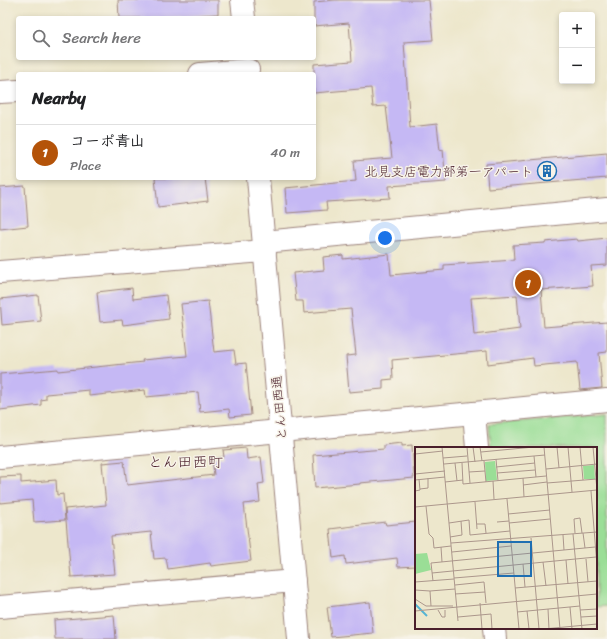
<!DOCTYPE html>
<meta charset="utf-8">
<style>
:root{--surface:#fff;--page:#f6f6f6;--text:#202124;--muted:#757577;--line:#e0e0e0;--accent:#b45309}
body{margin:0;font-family:Sriracha,"Klee One",sans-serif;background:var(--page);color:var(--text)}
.controls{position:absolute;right:12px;top:12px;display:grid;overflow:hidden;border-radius:4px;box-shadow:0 2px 6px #0003}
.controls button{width:36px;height:36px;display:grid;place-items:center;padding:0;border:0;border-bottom:1px solid var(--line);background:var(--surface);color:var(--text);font:20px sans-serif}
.you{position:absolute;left:385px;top:238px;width:14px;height:14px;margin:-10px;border:3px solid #fff;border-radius:50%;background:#1a73e8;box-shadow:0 0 0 6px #1a73e833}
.badge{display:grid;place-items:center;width:26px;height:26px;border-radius:50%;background:var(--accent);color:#fff;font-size:13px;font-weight:700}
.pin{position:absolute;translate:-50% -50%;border:2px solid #fff;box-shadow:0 1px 4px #0006}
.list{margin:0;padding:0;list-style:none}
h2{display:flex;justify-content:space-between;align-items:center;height:52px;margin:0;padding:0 16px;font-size:17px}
h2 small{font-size:13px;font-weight:400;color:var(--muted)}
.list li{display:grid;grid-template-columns:26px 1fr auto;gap:12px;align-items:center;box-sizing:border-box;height:56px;padding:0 16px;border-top:1px solid var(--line)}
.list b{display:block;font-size:15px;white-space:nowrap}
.list p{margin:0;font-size:13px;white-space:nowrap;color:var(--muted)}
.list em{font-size:13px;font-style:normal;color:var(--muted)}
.icon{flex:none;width:22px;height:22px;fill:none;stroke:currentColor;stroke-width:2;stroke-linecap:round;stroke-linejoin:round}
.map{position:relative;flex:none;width:607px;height:639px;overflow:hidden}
.search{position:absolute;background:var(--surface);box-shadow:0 2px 6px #0003;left:16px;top:16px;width:300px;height:44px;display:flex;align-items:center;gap:10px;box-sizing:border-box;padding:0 14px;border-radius:4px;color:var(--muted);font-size:15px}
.panel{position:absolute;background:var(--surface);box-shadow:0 2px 6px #0003;left:16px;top:72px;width:300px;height:108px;border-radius:4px}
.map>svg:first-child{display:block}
.green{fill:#9ade96;stroke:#727e60}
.building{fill:#c5b8f4;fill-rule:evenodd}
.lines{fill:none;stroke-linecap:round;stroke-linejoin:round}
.street-casing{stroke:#9c837c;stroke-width:24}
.street{stroke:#fff;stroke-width:22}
.labels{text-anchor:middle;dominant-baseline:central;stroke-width:3;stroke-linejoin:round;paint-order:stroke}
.poi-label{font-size:13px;fill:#4a1f2b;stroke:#f7f3e8;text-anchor:end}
.street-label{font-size:13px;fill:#4a1f2b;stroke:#f7f3e8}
.quarter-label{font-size:15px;fill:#4a1f2b;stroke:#f7f3e8}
.inset-river{fill:none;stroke:#55b4d4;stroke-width:2}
.inset-road{fill:none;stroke:#ac978c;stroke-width:1}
.view{fill:#1f6fb2;fill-opacity:0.15;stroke:#1f6fb2;stroke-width:2}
.inset-edge{fill:none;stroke:#4a1f2b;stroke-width:2}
</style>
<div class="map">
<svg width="607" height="639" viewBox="0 0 607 639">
<rect width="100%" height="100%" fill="#f7f3e8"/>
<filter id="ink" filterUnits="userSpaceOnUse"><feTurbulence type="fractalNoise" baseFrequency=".025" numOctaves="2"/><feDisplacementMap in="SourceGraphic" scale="8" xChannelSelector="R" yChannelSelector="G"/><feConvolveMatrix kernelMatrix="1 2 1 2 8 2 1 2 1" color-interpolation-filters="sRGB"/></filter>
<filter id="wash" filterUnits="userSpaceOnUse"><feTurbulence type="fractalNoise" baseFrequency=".012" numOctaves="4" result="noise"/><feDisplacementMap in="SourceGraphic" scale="16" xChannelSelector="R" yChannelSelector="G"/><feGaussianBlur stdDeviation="0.9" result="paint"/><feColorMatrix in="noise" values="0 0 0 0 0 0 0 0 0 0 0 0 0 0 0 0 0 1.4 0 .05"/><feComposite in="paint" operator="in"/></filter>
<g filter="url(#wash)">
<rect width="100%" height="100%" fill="#ede7cc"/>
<path class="green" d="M607 414V606L596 607V448H491L489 424Z"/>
<g id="blocks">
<g class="building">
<path d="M118 0H218V14L158 18H119Z"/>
<path d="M335 0H429L433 40 404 42 410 127 437 124 440 151 443 150 446 182 389 186 390 198 326 202 327 210 287 213 285 188 356 181 354 161 392 158 386 106 373 107 371 88 314 93V64L352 61 349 23 314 26V2Z"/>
<path d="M607 153V178L488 188 486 164Z"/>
<path d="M155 178H205L208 201 158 207Z"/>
<path d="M25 186 28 226 0 229V188Z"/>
<path d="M607 238V265L591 266 593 286 541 290 544 327 607 322V352L599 353 602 388 580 390 577 362 534 366 533 358 488 364 487 351 392 360 393 379 383 380V389L349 392 346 356 356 355 351 309 304 313 303 301H296L293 273 324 270 323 257 343 255V259L389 254 391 275 444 270V265L514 260 513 245 545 243V242L577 239 578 241ZM517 295 520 329 474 335 471 298Z"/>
<path d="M132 288 133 299 166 295 169 319 123 325 122 320 100 322 97 292Z"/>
<path d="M38 295 41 321 2 325 0 299Z"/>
<path d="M208 301 214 352 234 350 236 364 246 363 251 415 230 417 229 409 200 412 198 392 146 397 145 390 89 396V390L46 394V399L41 400V405L0 410V374L58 369V371L143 362 142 360 187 356 181 304Z"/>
<path d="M402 443V446L412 445 414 478 360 483V484L315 488 313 455 384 449V445Z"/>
<path d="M246 448 247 459 261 457 264 483 258 484 260 502 244 504 251 561 211 566 210 563 168 569 166 558 154 559 151 532 111 536 115 574 71 577 65 509 106 505 102 463 124 461 127 485 214 475 212 458 224 457 223 450Z"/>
<path d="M21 476V483L56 480 57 495 63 494 65 520 34 522 32 500 0 503V477Z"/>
<path d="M385 522 386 525 416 522V566L398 567 397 558 346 564 345 556 333 558 330 529Z"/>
<path d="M370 602 373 633 331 637 327 607Z"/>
<path d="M114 615 116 639H55L54 620Z"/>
</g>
</g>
</g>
<g filter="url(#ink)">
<use href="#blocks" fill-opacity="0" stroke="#9c837c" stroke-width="1"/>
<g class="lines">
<g class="street-casing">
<g id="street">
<path d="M242 0 244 18"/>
<path d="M200 74 248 70"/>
<path d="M0 92 18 91"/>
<path d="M258 178 299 639"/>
<path d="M264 242 607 209"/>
<path d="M0 272 265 251"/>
<path d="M474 413 477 448"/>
<path d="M0 457 474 413 607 400"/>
<path d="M0 607 294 581"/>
<path d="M494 628 495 639"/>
</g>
</g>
<use href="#street" class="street"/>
</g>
</g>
<defs>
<g id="building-ring" transform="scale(1)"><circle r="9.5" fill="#f7f3e8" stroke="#1f6fb2" stroke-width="1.5"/><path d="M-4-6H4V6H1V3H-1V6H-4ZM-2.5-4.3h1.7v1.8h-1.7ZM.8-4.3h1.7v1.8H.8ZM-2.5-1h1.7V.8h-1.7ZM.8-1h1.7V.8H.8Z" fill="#1f6fb2"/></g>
</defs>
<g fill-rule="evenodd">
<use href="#building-ring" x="547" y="171"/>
</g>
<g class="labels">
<g class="poi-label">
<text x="533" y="171">北見支店電力部第一アパート</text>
</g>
<g class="street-label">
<text transform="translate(279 408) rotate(-95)">とん田西通</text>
</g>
<g class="quarter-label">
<text x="185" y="462">とん田西町</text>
</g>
</g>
<g transform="translate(415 447)">
<rect width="182" height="182" fill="#ede7cc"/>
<path d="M80 14 82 33 71 34 70 15ZM179 18 180 32H169L168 19ZM12 106 16 123 0 127V107Z" fill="#9ade96"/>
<path class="inset-river" d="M0 157 12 169"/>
<path class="inset-road" d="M27 0 43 174M52 0 55 36M58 0 60 15M65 0 67 14M129 0 145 182M142 0 144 21M153 0 157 45M165 0 168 33M178 0 182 43M66 5 119 0M0 7 28 4M119 9 121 30M28 11 52 9M81 12 83 34M69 14 71 35M40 16 42 34M47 16 48 37 131 29M29 17 130 8M81 20 120 16M131 22 182 17M54 25 70 24M82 26 120 23M0 27 30 24M108 31 109 50M0 33 30 30M78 34 79 52M30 35 48 33M132 36 182 32M108 38 132 35M5 42 13 41V31M0 44 5 43 4 32M176 44 182 119M92 52 104 182M60 55 62 82M11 59 14 87 18 91 19 101 36 99M0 60 182 43M93 67 135 63M82 75 94 74M34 76 54 73 55 88 95 84M94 76 135 72M62 77H70L71 86M160 86 159 72 165 71 167 86M168 86 170 101M158 87 167 182M148 88 149 103M35 90 47 88 46 74M116 91 124 182M36 96 182 85M26 100 27 115M37 105 96 99M97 108 180 100M171 112 173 135M151 113 153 137M128 115 131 139M108 117 110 140M17 126 181 110M39 131 99 126M18 134 16 116 97 108M0 135 39 132M40 138 69 135 71 156M100 141 182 134M0 143 15 144M40 147 70 145M0 152 11 159H38M65 156 67 182M16 159 15 144 40 142M155 160 157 182M133 162 134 182M23 163 27 170H30V163M165 163 182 162M0 164 182 147M112 164 114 182M102 165 165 159M43 170 76 167 77 182M166 170 182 169M128 182 182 177"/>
<path class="view" d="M83 95H116V129H83Z"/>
<rect width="182" height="182" class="inset-edge"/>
</g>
</svg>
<div class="controls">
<button>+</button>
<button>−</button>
</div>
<div class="you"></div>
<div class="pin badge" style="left:528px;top:283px">1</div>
<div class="search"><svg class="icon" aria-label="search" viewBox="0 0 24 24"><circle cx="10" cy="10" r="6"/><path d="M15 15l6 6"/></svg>Search here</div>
<section class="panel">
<h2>Nearby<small></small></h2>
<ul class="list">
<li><span class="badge">1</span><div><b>コーポ青山</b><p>Place</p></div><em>40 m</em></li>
</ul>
</section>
</div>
